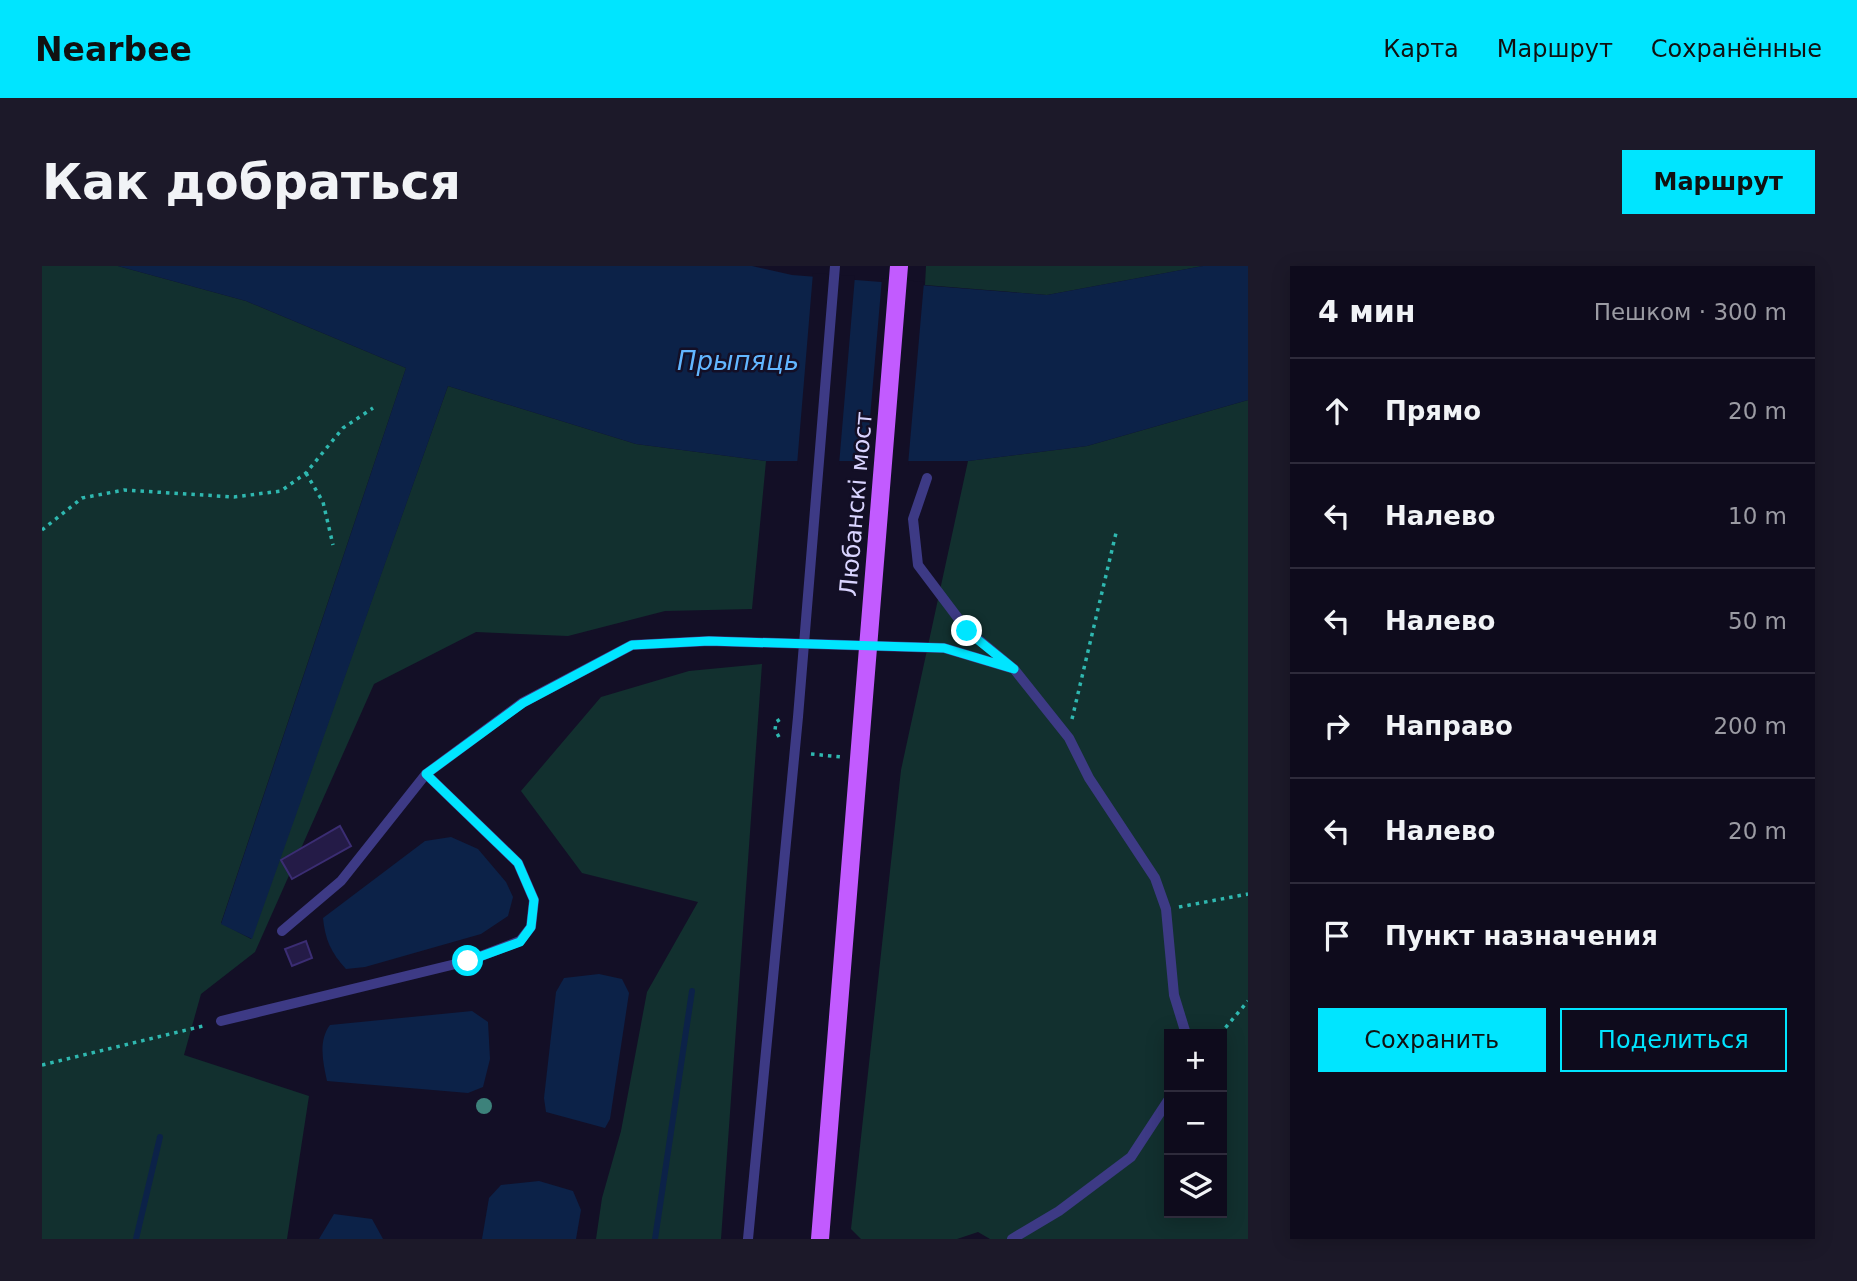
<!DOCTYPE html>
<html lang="ru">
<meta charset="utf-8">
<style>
:root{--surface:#0e0b1c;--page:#1c1929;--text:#f1f3f6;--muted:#9b9ba3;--line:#2e2b3b;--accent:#00e5ff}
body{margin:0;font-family:"DejaVu Sans",sans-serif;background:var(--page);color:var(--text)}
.controls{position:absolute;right:21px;bottom:21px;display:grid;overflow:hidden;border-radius:0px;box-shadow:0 4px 18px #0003}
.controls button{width:63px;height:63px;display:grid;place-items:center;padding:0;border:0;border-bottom:2px solid var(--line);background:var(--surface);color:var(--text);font:35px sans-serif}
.stop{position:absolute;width:21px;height:21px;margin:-16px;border:5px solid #00e5ff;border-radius:50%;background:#fff}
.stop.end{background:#00e5ff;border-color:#fff;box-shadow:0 2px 7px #0008}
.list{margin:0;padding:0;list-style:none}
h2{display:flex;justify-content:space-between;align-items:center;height:91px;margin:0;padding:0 28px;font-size:30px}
h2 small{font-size:23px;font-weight:400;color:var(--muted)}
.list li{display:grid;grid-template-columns:46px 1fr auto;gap:21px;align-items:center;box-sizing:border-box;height:105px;padding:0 28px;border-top:2px solid var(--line)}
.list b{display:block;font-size:26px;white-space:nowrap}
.list em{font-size:23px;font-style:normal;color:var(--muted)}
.actions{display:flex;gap:14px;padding:21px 28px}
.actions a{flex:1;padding:16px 0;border:2px solid var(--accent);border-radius:0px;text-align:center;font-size:24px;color:var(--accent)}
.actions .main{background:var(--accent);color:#111}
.icon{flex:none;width:38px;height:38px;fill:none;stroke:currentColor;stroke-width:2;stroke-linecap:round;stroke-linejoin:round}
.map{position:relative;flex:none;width:1206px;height:973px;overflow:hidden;border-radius:0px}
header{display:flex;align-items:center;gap:42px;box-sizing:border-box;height:98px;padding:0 35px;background:var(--accent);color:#111}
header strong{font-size:33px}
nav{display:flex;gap:38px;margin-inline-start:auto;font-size:24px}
.intro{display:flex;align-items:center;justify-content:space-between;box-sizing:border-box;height:168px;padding:0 42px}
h1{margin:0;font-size:49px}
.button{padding:18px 32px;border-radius:0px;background:var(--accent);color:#111;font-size:24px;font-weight:700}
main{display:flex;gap:42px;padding:0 42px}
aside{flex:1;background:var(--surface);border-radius:0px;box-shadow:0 4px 18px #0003}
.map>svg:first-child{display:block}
.green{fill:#12302f;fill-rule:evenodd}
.water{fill:#0c2248}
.pier{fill:#130f26}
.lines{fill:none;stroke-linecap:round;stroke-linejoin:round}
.stream{stroke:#0c2248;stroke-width:6}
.building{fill:#241b47;stroke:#3b2d73;stroke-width:2}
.path{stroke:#2fb8b0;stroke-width:3.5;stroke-dasharray:3.5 5;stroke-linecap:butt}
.service{stroke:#3d3a85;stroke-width:10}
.primary{stroke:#c25bff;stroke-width:18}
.tree{fill:#3d827b}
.route{stroke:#00e5ff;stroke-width:9}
.labels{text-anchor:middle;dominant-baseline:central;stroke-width:5;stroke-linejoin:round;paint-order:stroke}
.street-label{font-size:24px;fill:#d9d4ff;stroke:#130f26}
.water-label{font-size:26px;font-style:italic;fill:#62b6ff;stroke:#130f26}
</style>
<header>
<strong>Nearbee</strong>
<nav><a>Карта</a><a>Маршрут</a><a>Сохранённые</a></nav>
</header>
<div class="intro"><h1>Как добраться</h1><a class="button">Маршрут</a></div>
<main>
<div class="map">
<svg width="1206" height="973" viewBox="0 0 1206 973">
<rect width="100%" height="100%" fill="#130f26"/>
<g class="green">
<path d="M0 0H76L204 35 364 102 179 657 209 673 406 120 594 178 724 195 710 343 623 345 526 370 434 366 332 418 213 686 159 728 142 789 267 830 245 973H0Z"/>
<path d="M884 0H1161L1005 29 883 19Z"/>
<path d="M1206 134V973H948L936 966 915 973H819L809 963 859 504 926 195 1045 180ZM1127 768H1180V947H1127Z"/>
<path d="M720 398 679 973H554L560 932 579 865 605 726 656 636 540 607 479 525 559 431 647 405Z"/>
</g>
<g class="water">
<path d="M76 0H710L750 9 1005 29 1161 0H1206V134L1045 180 926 195H724L594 178 406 120 210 673 179 658 364 102 204 35Z"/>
<path d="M409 571 436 583 464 616 471 631 466 650 439 668 323 701 304 703C289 687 283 673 281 652L383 575Z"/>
<path d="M557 708 580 713 587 727 568 853 563 862 504 846 502 832 514 726 522 712Z"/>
<path d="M430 745 446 756 448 793 441 821 426 827 285 815C281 796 276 775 288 759Z"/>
<path d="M497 915 531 925 539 944 534 973H440L447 932 459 919Z"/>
<path d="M292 948 330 953 341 973H277Z"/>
</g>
<g class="pier">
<path d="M771 7 813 10 797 199H755Z"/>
<path d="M840 12 882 16 866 199H824Z"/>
</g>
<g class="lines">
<g class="stream">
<path d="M94 973 118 871"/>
<path d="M613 973 650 725"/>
</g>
</g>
<g class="building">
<path d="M298 560 309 580 250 613 239 594Z"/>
<path d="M264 675 270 692 250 700 243 683Z"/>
</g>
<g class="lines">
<g class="path">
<path d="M264 207 281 236 291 279"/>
<path d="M0 264 40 232 82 224 192 231 239 225 264 207 301 162 331 142"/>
<path d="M1030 453 1074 267"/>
<path d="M737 471 733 464 734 456 740 452"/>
<path d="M769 488 800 491"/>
<path d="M1137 641 1206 628"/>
<path d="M1178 768 1206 735"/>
<path d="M0 799 165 759"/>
</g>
<g class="service">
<path d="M885 212 871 253 876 299 925 364 972 403 1027 472 1047 512 1113 612 1124 643 1132 729 1144 768"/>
<path d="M240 665 299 615 384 508 480 437 590 379 667 375 902 382 972 403"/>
<path d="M179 755 426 695 478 675 489 661 492 634 476 597 384 508"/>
<path d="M706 973 756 451 793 0"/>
<path d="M970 973 1017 945 1089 891 1127 833"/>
</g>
<path class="primary" d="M778 973 857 0"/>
</g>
<circle class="tree" cx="442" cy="840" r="8"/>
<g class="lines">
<path class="route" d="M426 695 478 676 489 661 492 634 476 597 384 508 481 437 590 379 667 375 902 382 972 403 925 365"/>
</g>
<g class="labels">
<g class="street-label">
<text transform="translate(814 238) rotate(-85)">Любанскі мост</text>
</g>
<g class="water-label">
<text x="696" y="95">Прыпяць</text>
</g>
</g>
</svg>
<div class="controls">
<button>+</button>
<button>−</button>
<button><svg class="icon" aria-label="layers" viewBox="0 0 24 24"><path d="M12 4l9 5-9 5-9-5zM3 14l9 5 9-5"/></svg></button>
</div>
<div class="stop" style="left:426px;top:695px"></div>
<div class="stop end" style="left:925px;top:365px"></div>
</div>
<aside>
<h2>4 мин<small>Пешком · 300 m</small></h2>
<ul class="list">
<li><svg class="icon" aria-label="ahead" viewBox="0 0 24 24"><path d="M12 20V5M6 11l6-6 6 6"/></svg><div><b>Прямо</b></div><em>20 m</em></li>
<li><svg class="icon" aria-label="left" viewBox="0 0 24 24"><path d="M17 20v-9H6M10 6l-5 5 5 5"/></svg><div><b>Налево</b></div><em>10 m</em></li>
<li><svg class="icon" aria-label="left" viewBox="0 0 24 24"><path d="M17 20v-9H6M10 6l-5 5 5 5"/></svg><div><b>Налево</b></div><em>50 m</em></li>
<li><svg class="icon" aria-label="right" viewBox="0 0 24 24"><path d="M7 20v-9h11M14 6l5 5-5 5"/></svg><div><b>Направо</b></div><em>200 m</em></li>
<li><svg class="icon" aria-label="left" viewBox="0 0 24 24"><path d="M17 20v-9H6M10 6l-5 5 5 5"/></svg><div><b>Налево</b></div><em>20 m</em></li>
<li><svg class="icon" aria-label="arrive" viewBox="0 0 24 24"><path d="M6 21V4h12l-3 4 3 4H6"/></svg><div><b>Пункт назначения</b></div></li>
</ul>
<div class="actions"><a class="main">Сохранить</a><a>Поделиться</a></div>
</aside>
</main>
